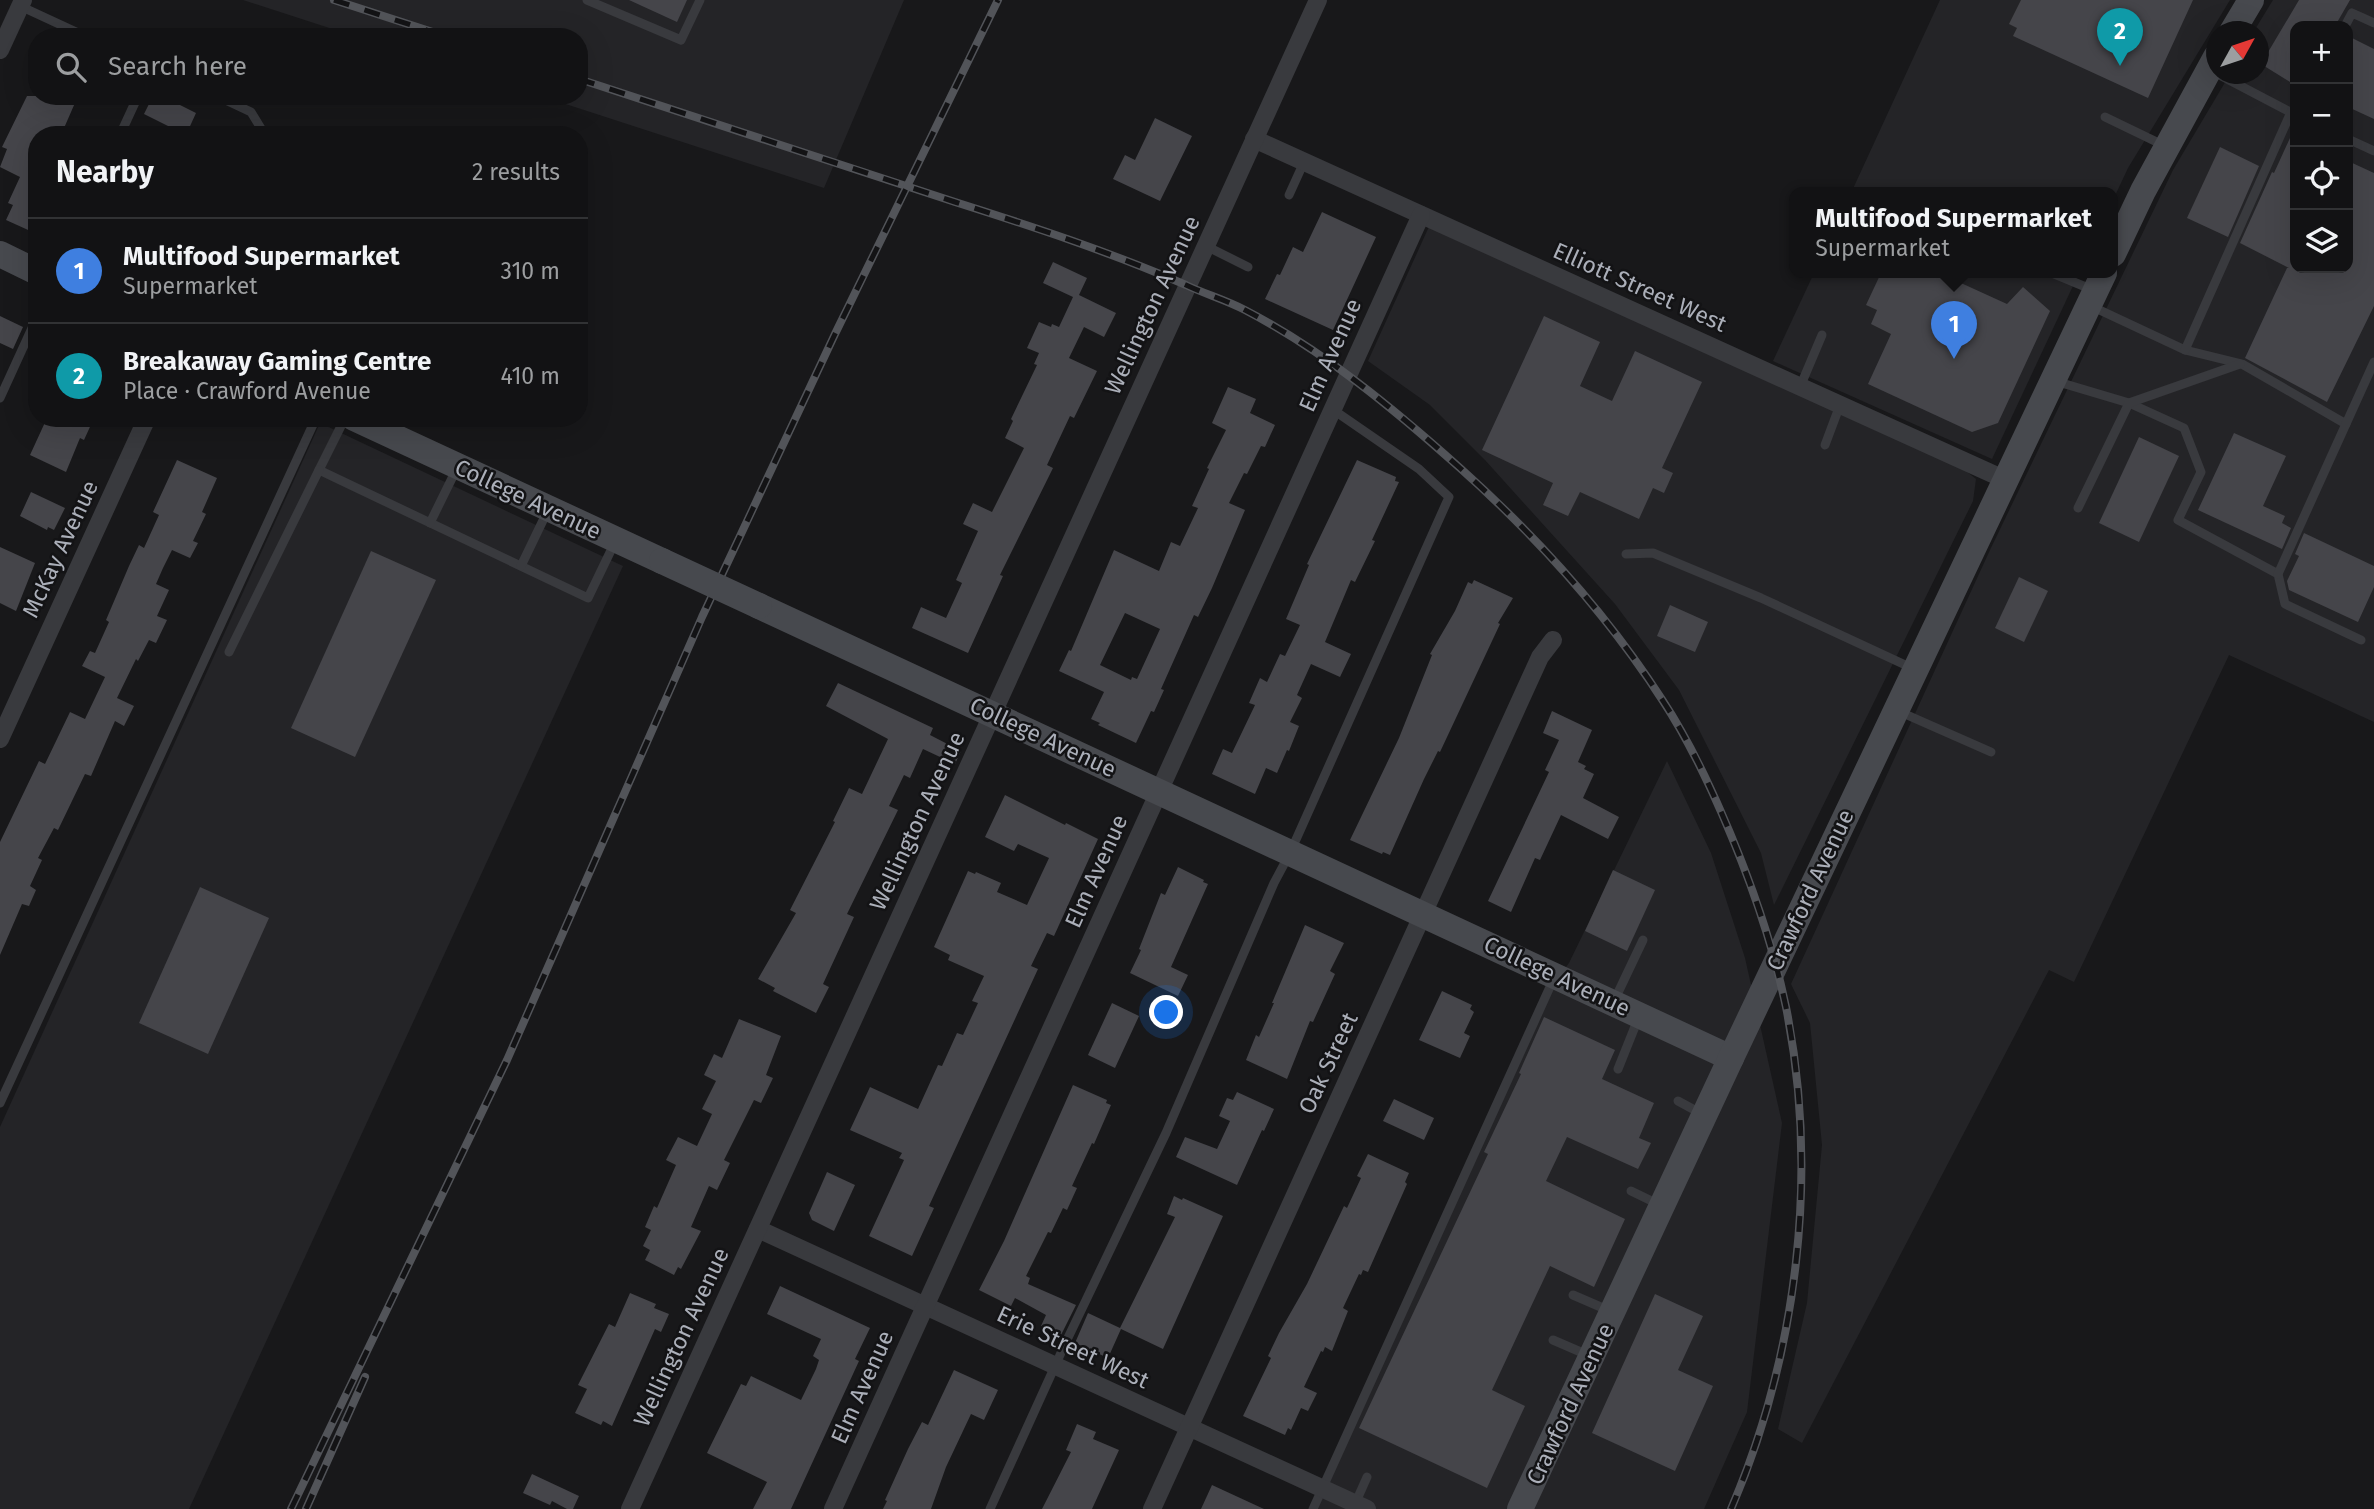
<!DOCTYPE html>
<meta charset="utf-8">
<style>
:root{--surface:#121214;--page:#1b1b1d;--text:#f1f3f6;--muted:#9c9ea0;--line:#313234;--accent:#e6b344}
body{margin:0;font-family:"Fira Sans",sans-serif;background:var(--page);color:var(--text)}
.controls{position:absolute;right:21px;top:21px;display:grid;overflow:hidden;border-radius:14px;box-shadow:0 7px 28px #0002}
.controls button{width:63px;height:63px;display:grid;place-items:center;padding:0;border:0;border-bottom:2px solid var(--line);background:var(--surface);color:var(--text);font:35px sans-serif}
.compass{position:absolute;left:2206px;top:21px;width:63px;height:63px;border-radius:50%;background:var(--surface);box-shadow:0 7px 28px #0002;rotate:50deg}
.you{position:absolute;left:1167px;top:1013px;width:24px;height:24px;margin:-18px;border:5px solid #fff;border-radius:50%;background:#1a73e8;box-shadow:0 0 0 10px #1a73e833}
.badge{display:grid;place-items:center;width:46px;height:46px;border-radius:50%;background:var(--accent);color:#fff;font-size:23px;font-weight:700}
.pin{position:absolute;translate:-50% -58px;filter:drop-shadow(0 2px 4px #0008)}
.pin::after{content:'';position:absolute;top:37px;width:24px;height:21px;background:inherit;clip-path:polygon(0 0,100% 0,50% 100%)}
.popup{position:absolute;left:1789px;top:187px;width:329px;height:91px;box-sizing:border-box;display:grid;place-content:center;border-radius:14px;background:var(--surface);filter:drop-shadow(0 2px 5px #0005);font-size:23px;white-space:nowrap;color:var(--muted)}
.popup b{font-size:26px;color:var(--text)}
.popup::after{content:'';position:absolute;left:50%;top:100%;margin-left:-14px;border:14px solid transparent;border-top-color:var(--surface)}
.list{margin:0;padding:0;list-style:none}
h2{display:flex;justify-content:space-between;align-items:center;height:91px;margin:0;padding:0 28px;font-size:30px}
h2 small{font-size:23px;font-weight:400;color:var(--muted)}
.list li{display:grid;grid-template-columns:46px 1fr auto;gap:21px;align-items:center;box-sizing:border-box;height:105px;padding:0 28px;border-top:2px solid var(--line)}
.list b{display:block;font-size:26px;white-space:nowrap}
.list p{margin:0;font-size:23px;white-space:nowrap;color:var(--muted)}
.list em{font-size:23px;font-style:normal;color:var(--muted)}
.icon{flex:none;width:38px;height:38px;fill:none;stroke:currentColor;stroke-width:2;stroke-linecap:round;stroke-linejoin:round}
.map{position:relative;flex:none;width:2374px;height:1509px;overflow:hidden}
.search{position:absolute;background:var(--surface);box-shadow:0 7px 28px #0002;left:28px;top:28px;width:560px;height:77px;display:flex;align-items:center;gap:18px;box-sizing:border-box;padding:0 24px;border-radius:28px;color:var(--muted);font-size:26px}
.panel{position:absolute;background:var(--surface);box-shadow:0 7px 28px #0002;left:28px;top:126px;width:560px;height:301px;border-radius:28px}
.map>svg:first-child{display:block}
.built{fill:#242427;fill-rule:evenodd}
.building{fill:#45454a;fill-rule:evenodd}
.lines{fill:none;stroke-linecap:round;stroke-linejoin:round}
.lane{stroke:#393a3e;stroke-width:9}
.street{stroke:#393a3e;stroke-width:18}
.secondary{stroke:#47494e;stroke-width:26}
.rail-casing{stroke:#525459;stroke-width:8}
.rail{stroke:#131315;stroke-width:5;stroke-dasharray:16;stroke-linecap:butt}
.secondary-bridge{stroke:#47494e;stroke-width:26}
.labels{text-anchor:middle;dominant-baseline:central;stroke-width:5;stroke-linejoin:round;paint-order:stroke}
.street-label{font-size:23px;fill:#abafb9;stroke:#131315}
</style>
<div class="map">
<svg width="2374" height="1509" viewBox="0 0 2374 1509">
<rect width="100%" height="100%" fill="#18181a"/>
<g class="built">
<path d="M243 0H904L824 188 541 96H579V37H357Z"/>
<path d="M1940 0H2230L2128 168 2113 200V193H1851Z"/>
<path d="M2273 0H2374V722L2229 655 2074 982 2049 970 1802 1443 1778 1429 1807 1303 1822 1145 1810 1023 1791 984 1990 550 2173 170 2230 74H2258V32L2254 31ZM2295 26H2348V268H2295Z"/>
<path d="M1432 220 1961 467 1976 479 1973 501 1774 905 1761 853 1679 690 1615 604 1485 460 1430 405 1368 361Z"/>
<path d="M1814 273H2079L1992 459 1773 361Z"/>
<path d="M320 423 623 566 189 1509H0V1127Z"/>
<path d="M1667 761 1711 853 1745 958 1782 1123 1747 1412 1704 1509H1312L1549 990 1569 963Z"/>
</g>
<g class="building">
<path d="M629 0H687L677 22Z"/>
<path d="M2021 0H2193L2148 98 2013 36 2017 28 2009 24Z"/>
<path d="M2299 0H2350L2335 26H2295V85L2261 64Z"/>
<path d="M2352 38 2374 49V119L2348 107V47Z"/>
<path d="M27 96H78L61 135H37V234L6 220 13 205 8 203 20 177 0 167 7 149 2 147Z"/>
<path d="M153 96H179L176 103 196 113 186 135 144 114Z"/>
<path d="M1155 118 1192 136 1160 201 1113 179 1125 155 1135 160Z"/>
<path d="M2295 127V268H2348V161L2374 173V306L2327 402 2245 358 2287 268H2289L2240 243 2272 172 2274 173Z"/>
<path d="M2220 147 2259 166 2228 237 2187 218Z"/>
<path d="M1322 212 1376 237 1333 330 1265 299 1277 274 1280 275 1293 247 1303 252Z"/>
<path d="M1053 262 1087 278 1079 295 1116 313 1104 337 1084 327 1069 358 1097 371 1074 418 1070 416 1047 465 1053 468 1000 575 1003 576 968 653 912 628 921 607 946 618 962 583 956 580 978 531 963 524 973 503 992 512 1024 448 1005 438 1013 421 1011 419 1037 365 1034 364 1039 353 1027 348 1039 322 1051 327 1052 324 1059 327 1073 297 1043 283Z"/>
<path d="M1881 273H1939L2007 304 2023 287 2050 311 1998 423 1972 432 1868 384 1891 334 1871 324 1877 310 1866 305Z"/>
<path d="M0 316 23 327 13 349 0 343Z"/>
<path d="M1544 316 1600 342 1580 386 1612 401 1635 351 1702 382 1662 468 1673 473 1664 493 1653 488 1639 519 1580 492 1568 516 1543 505 1553 483 1482 450Z"/>
<path d="M1228 387 1256 399 1250 413 1275 425 1265 447 1261 446 1247 474 1244 473 1229 503 1245 510 1212 588 1198 617 1194 615 1161 689 1164 690 1154 712 1151 711 1136 743 1098 725 1100 723 1091 719 1104 692 1059 671 1069 650 1071 651 1114 550 1159 571 1171 542 1180 546 1198 508 1192 506 1209 469 1207 468 1226 430 1212 423ZM1125 613 1160 629 1137 679 1132 677 1131 680 1100 665Z"/>
<path d="M47 418H94L84 440 80 438 66 472 30 455Z"/>
<path d="M2234 433 2286 456 2263 506 2285 516 2282 523 2291 528 2282 549 2198 510Z"/>
<path d="M2139 437 2179 456 2139 542 2099 523Z"/>
<path d="M177 460 217 478 202 512 206 514 193 541 198 543 190 558 172 550 163 568 156 584 169 590 157 616 167 620 156 643 149 640 138 661 136 659 117 698 134 706 124 726 115 721 91 776 85 774 58 830 54 828 38 858 42 860 30 886 36 890 29 906 22 904 0 955V842L39 761 45 764 70 712 85 719 105 677 82 666 90 651 95 653 109 622 106 620 129 566 139 545 144 548 159 515 153 512Z"/>
<path d="M1357 460 1396 477 1395 481 1399 482 1372 540 1375 541 1355 582 1351 580 1325 642 1351 654 1340 677 1311 664 1297 695 1302 698 1290 722 1299 726 1289 751 1287 750 1277 773 1266 768 1255 794 1212 774 1223 749 1232 753 1255 705 1249 703 1260 678 1267 682 1280 654 1285 656 1300 625 1286 619 1309 565 1307 564Z"/>
<path d="M31 492 65 508 54 530 48 527 47 530 20 516Z"/>
<path d="M2304 533 2374 566V587L2358 622 2289 590 2287 581 2299 556 2295 554Z"/>
<path d="M0 547 35 563 16 611 0 603Z"/>
<path d="M371 551 436 580 355 757 291 728Z"/>
<path d="M2019 577 2048 591 2024 642 1995 628Z"/>
<path d="M1474 580 1513 598 1498 623 1500 624 1440 752 1438 751 1424 779 1390 855 1383 852 1382 854 1350 840 1399 738 1432 655 1430 654 1455 611 1468 582 1472 584Z"/>
<path d="M1670 605 1708 622 1695 652 1657 636Z"/>
<path d="M838 683 933 728 930 735 961 751 955 764 923 749 910 778 904 775 889 806 898 810 847 914 854 917 823 984 829 987 816 1013 773 991 775 988 758 979 796 913 790 910 835 822 833 821 849 788 862 794 888 739 826 706Z"/>
<path d="M1552 711 1592 730 1578 762 1586 766 1584 769 1594 774 1583 798 1619 817 1608 839 1561 815 1540 860 1535 858 1511 912 1488 901 1549 772 1545 770 1559 740 1543 733Z"/>
<path d="M1005 795 1065 825 1066 823 1098 839 1054 936 1047 933 1031 966 1038 969 929 1206 934 1208 912 1256 869 1236 904 1160 899 1158 902 1153 850 1130 870 1087 918 1109 938 1065 942 1066 957 1033 963 1035 978 1003 972 1001 984 976 948 960 950 955 934 947 968 871 975 874 976 872 1001 883 997 892 1027 905 1049 858 1018 844 1014 851 985 837Z"/>
<path d="M1178 867 1204 880 1203 882 1208 884 1171 967 1188 975 1178 996 1130 973 1141 950 1139 949 1161 893 1165 895Z"/>
<path d="M1613 870 1655 890 1627 951 1585 931Z"/>
<path d="M200 887 269 918 208 1054 139 1023Z"/>
<path d="M1305 925 1344 943 1330 971 1335 974 1313 1022 1310 1021 1287 1079 1246 1060 1256 1035 1259 1037 1274 1003H1272Z"/>
<path d="M1442 991 1472 1005 1470 1009 1474 1012 1464 1033 1470 1036 1460 1058 1419 1040Z"/>
<path d="M1112 1003 1139 1016 1115 1068 1088 1055Z"/>
<path d="M1544 1017 1615 1050 1602 1079 1654 1103 1639 1138 1651 1143 1638 1169 1567 1137 1546 1181 1625 1219 1594 1287 1550 1266 1492 1390 1525 1406 1487 1488 1359 1428 1488 1154 1484 1152 1521 1074 1519 1073Z"/>
<path d="M739 1019 781 1036 766 1075 773 1078 761 1103 754 1100 724 1160 730 1163 717 1190 709 1186 691 1227 701 1231 681 1269 678 1267 674 1275 645 1260 650 1250 643 1246 651 1230 645 1227 654 1206 657 1208 676 1165 666 1160 678 1137 697 1146 712 1114 702 1109 716 1081 704 1075 714 1054 722 1058Z"/>
<path d="M1073 1085 1107 1100 1106 1103 1111 1105 1094 1144 1092 1143 1072 1186 1077 1188 1067 1210 1063 1208 1051 1233 1048 1232 1026 1276 1030 1278 1028 1284 1076 1305 1061 1335 1041 1326 1046 1315 1015 1298 1011 1306 979 1290 1004 1241Z"/>
<path d="M1237 1092 1274 1109 1264 1131 1262 1130 1237 1185 1176 1157 1185 1137 1217 1149 1230 1121 1219 1116 1227 1098 1233 1100Z"/>
<path d="M1394 1099 1434 1118 1424 1140 1383 1121Z"/>
<path d="M1368 1154 1409 1173 1405 1182 1407 1184 1368 1272 1363 1270 1361 1275 1359 1274 1343 1308 1348 1311 1332 1351 1325 1347 1323 1352 1321 1351 1304 1387 1317 1393 1308 1411 1301 1408 1291 1430 1288 1428 1285 1435 1243 1416 1271 1358 1268 1356 1279 1333 1307 1284 1344 1206 1347 1208 1361 1178 1357 1176Z"/>
<path d="M827 1172 855 1185 834 1231 812 1220 809 1213Z"/>
<path d="M1174 1196 1182 1200 1183 1198 1223 1216 1163 1349 1121 1329 1108 1358 1075 1343 1088 1313 1120 1328 1175 1217 1167 1214Z"/>
<path d="M780 1286 870 1328 855 1359 859 1361 791 1509H753L767 1482 707 1453 741 1384 746 1386 751 1376 801 1400 816 1369 819 1360 813 1356 821 1339 767 1314Z"/>
<path d="M630 1293 656 1304 654 1308 669 1314 661 1332 655 1329 612 1426 603 1421 601 1425 575 1413 587 1389 578 1385 609 1324 615 1327Z"/>
<path d="M1655 1294 1703 1316 1678 1370 1713 1386 1675 1471 1592 1433Z"/>
<path d="M954 1370 998 1390 984 1420 971 1414 946 1467 931 1509H883L887 1501 885 1500 908 1449 922 1422 928 1425Z"/>
<path d="M1077 1424 1096 1432 1093 1439 1119 1450 1092 1509H1042L1071 1452 1066 1450Z"/>
<path d="M532 1474 579 1496 573 1509H567L552 1501 550 1505 523 1493Z"/>
<path d="M1212 1485 1264 1509H1201Z"/>
</g>
<g class="lines">
<g class="lane">
<path d="M587 0 681 40 700 0"/>
<path d="M20 6 87 37"/>
<path d="M2345 26 2352 13 2374 23"/>
<path d="M2210 70 2294 114"/>
<path d="M217 96 251 112 265 135"/>
<path d="M2105 117 2163 145"/>
<path d="M120 135 138 96"/>
<path d="M2348 139 2374 151"/>
<path d="M1289 195 1304 162"/>
<path d="M1206 246 1248 267"/>
<path d="M2052 273 2093 290"/>
<path d="M2091 306 2185 350 2242 364 2346 424"/>
<path d="M2185 350 2291 112"/>
<path d="M2055 381 2129 403 2184 428 2201 472 2178 520 2278 574 2285 604 2361 640"/>
<path d="M1800 387 1822 335"/>
<path d="M0 398 37 317"/>
<path d="M345 418 319 470 588 598 615 542"/>
<path d="M1825 445 1840 405"/>
<path d="M2078 508 2129 403 2240 364"/>
<path d="M430 523 457 468"/>
<path d="M1626 554 1653 553 1761 598 1914 669"/>
<path d="M521 566 548 510"/>
<path d="M2278 574 2374 362"/>
<path d="M229 652 319 470"/>
<path d="M1898 711 1991 752"/>
<path d="M1614 1001 1643 940"/>
<path d="M1618 1069 1638 1019"/>
<path d="M1678 1101 1702 1114"/>
<path d="M0 1103 316 418"/>
<path d="M1631 1191 1660 1205"/>
<path d="M1573 1295 1610 1311"/>
<path d="M1553 1340 1590 1356"/>
<path d="M1355 1504 1367 1477"/>
<path d="M990 1509 1065 1344 1166 1133 1274 883 1290 853 1449 497 1419 469 1332 409"/>
<path d="M1313 1509 1554 978"/>
</g>
<g class="street">
<path d="M0 50 23 0"/>
<path d="M1254 139 2006 480"/>
<path d="M0 739 147 418"/>
<path d="M758 1229 1367 1509"/>
<path d="M630 1509 1318 0"/>
<path d="M833 1509 1421 215"/>
<path d="M1152 1509 1540 657 1553 640"/>
</g>
<g class="secondary">
<path d="M2232 32 2251 0"/>
<path d="M0 254 37 272"/>
<path d="M2113 254 2143 191 2216 57"/>
<path d="M354 418 662 561"/>
<path d="M759 606 1731 1058"/>
<path d="M1520 1509 1731 1058 2104 273"/>
</g>
<g class="rail-casing">
<g id="rail">
<path d="M334 0 448 37"/>
<path d="M579 79C705 120 830 161 955 202 1034 227 1110 252 1186 285 1205 294 1226 300 1245 310 1324 351 1394 409 1460 468 1536 536 1607 614 1663 701 1686 736 1705 775 1722 814 1749 876 1772 941 1786 1007 1819 1173 1798 1353 1731 1509"/>
<path d="M291 1509 507 1060 702 617 835 334 998 0"/>
<path d="M306 1509 365 1377"/>
</g>
</g>
<use href="#rail" class="rail"/>
<path class="secondary-bridge" d="M662 561 759 606"/>
</g>
<g class="labels">
<g class="street-label">
<text transform="translate(1640 287) rotate(24)">Elliott Street West</text>
<text transform="translate(1152 305) rotate(-65)">Wellington Avenue</text>
<text transform="translate(1330 355) rotate(-66)">Elm Avenue</text>
<text transform="translate(528 499) rotate(25)">College Avenue</text>
<text transform="translate(60 549) rotate(-65)">McKay Avenue</text>
<text transform="translate(1043 737) rotate(25)">College Avenue</text>
<text transform="translate(917 821) rotate(-65)">Wellington Avenue</text>
<text transform="translate(1096 871) rotate(-66)">Elm Avenue</text>
<text transform="translate(1810 890) rotate(-65)">Crawford Avenue</text>
<text transform="translate(1557 976) rotate(25)">College Avenue</text>
<text transform="translate(1328 1063) rotate(-65)">Oak Street</text>
<text transform="translate(681 1337) rotate(-65)">Wellington Avenue</text>
<text transform="translate(1073 1347) rotate(25)">Erie Street West</text>
<text transform="translate(862 1387) rotate(-66)">Elm Avenue</text>
<text transform="translate(1570 1404) rotate(-65)">Crawford Avenue</text>
</g>
</g>
</svg>
<div class="controls">
<button>+</button>
<button>−</button>
<button><svg class="icon" aria-label="locate" viewBox="0 0 24 24"><circle cx="12" cy="12" r="6"/><path d="M12 2v4M12 18v4M2 12h4M18 12h4"/></svg></button>
<button><svg class="icon" aria-label="layers" viewBox="0 0 24 24"><path d="M12 4l9 5-9 5-9-5zM3 14l9 5 9-5"/></svg></button>
</div>
<svg class="compass" viewBox="-18 -18 36 36"><path d="M0-13l5 13h-10z" fill="#e53935"/><path d="M0 13l5-13h-10z" fill="#9c9ea0"/></svg>
<div class="you"></div>
<div class="pin badge" style="left:1954px;top:359px;background:#3f7fe0">1</div>
<div class="popup"><b>Multifood Supermarket</b>Supermarket</div>
<div class="pin badge" style="left:2120px;top:66px;background:#0f9aa8">2</div>
<div class="search"><svg class="icon" aria-label="search" viewBox="0 0 24 24"><circle cx="10" cy="10" r="6"/><path d="M15 15l6 6"/></svg>Search here</div>
<section class="panel">
<h2>Nearby<small>2 results</small></h2>
<ul class="list">
<li><span class="badge" style="background:#3f7fe0">1</span><div><b>Multifood Supermarket</b><p>Supermarket</p></div><em>310 m</em></li>
<li><span class="badge" style="background:#0f9aa8">2</span><div><b>Breakaway Gaming Centre</b><p>Place · Crawford Avenue</p></div><em>410 m</em></li>
</ul>
</section>
</div>
